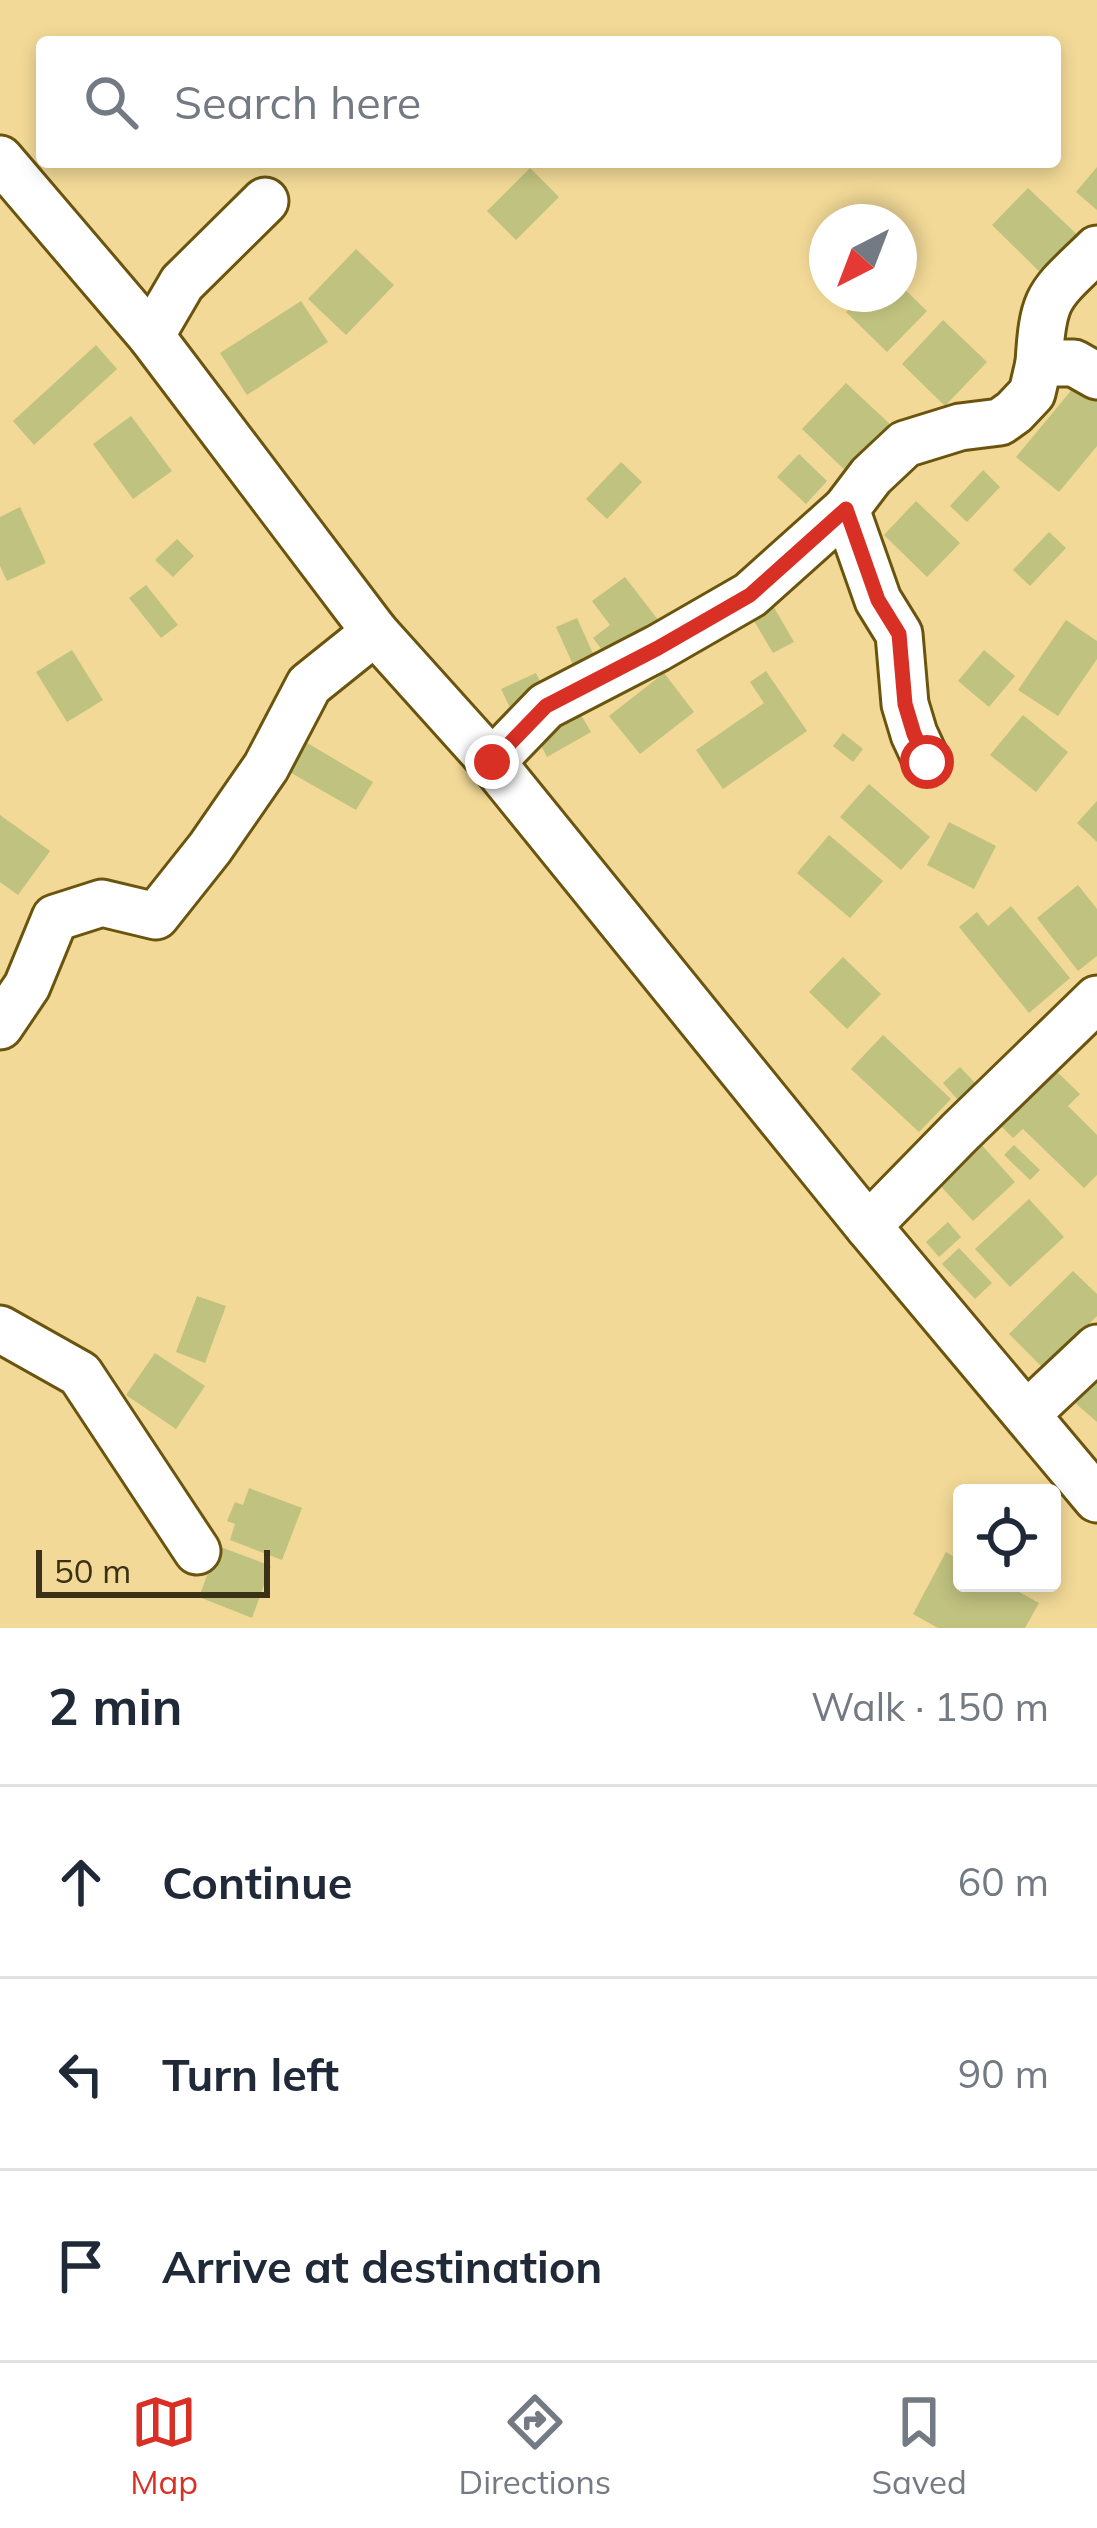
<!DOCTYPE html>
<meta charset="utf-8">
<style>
:root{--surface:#fff;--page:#f2f2f3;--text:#1f2937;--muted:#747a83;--line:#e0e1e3;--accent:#d93025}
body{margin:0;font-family:Mulish,sans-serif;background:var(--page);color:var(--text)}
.controls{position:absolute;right:36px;bottom:36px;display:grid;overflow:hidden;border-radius:12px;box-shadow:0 6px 18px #0003}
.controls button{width:108px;height:108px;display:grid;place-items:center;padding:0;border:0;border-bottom:3px solid var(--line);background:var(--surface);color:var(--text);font:60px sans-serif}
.compass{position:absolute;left:809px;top:204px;width:108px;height:108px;border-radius:50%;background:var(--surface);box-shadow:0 6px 18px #0003;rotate:222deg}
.scale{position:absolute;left:36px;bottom:30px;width:234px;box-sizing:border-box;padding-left:12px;border:6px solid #3b3116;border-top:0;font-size:33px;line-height:42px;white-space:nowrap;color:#3b3116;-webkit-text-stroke:9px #f2d997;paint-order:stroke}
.stop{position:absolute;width:36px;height:36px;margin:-27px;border:9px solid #d93025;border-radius:50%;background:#fff}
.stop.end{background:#d93025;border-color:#fff;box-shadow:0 3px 12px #0008}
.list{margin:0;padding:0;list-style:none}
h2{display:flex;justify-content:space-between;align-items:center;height:156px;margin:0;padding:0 48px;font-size:51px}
h2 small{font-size:39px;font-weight:400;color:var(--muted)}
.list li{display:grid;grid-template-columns:78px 1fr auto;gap:36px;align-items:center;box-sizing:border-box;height:192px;padding:0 48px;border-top:3px solid var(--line)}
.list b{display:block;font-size:45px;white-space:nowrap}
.list em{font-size:39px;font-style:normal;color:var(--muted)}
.icon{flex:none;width:66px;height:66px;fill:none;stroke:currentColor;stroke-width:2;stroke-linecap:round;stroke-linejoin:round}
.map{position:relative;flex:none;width:1097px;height:1628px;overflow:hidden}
.search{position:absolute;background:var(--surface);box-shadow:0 6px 18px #0003;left:36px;right:36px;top:36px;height:132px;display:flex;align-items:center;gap:30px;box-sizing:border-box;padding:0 42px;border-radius:12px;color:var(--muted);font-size:45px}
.sheet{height:732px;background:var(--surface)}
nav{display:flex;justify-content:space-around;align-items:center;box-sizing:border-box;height:168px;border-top:3px solid var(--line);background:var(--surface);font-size:33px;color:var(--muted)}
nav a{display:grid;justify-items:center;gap:6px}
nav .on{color:var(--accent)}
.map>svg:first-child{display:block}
.building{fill:#c0c27f}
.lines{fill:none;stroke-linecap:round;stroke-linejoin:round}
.minor-casing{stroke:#6b550e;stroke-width:51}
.minor{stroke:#fff;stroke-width:45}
.route{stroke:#d93025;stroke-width:15}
</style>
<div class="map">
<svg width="1097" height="1628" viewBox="0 0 1097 1628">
<rect width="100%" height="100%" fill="#f2d997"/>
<g class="building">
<path d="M1097 167V210L1076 192Z"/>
<path d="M530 168 559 197 516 240 487 211Z"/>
<path d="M1028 188 1085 242 1048 280 992 225Z"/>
<path d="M356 249 394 285 346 335 308 299Z"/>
<path d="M899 284 927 311 887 352 846 312 864 294H899Z"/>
<path d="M301 301 328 342 247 395 220 353Z"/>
<path d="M943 320 987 362 945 406 902 364Z"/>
<path d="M96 345 117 369 34 445 13 421Z"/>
<path d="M1079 381 1097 396V446L1059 492 1016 457Z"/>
<path d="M846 383 893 427 849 474 802 429Z"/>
<path d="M131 416 172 471 133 499 93 444Z"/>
<path d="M799 454 827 481 806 504 777 477Z"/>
<path d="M621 462 642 482 607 519 586 499Z"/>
<path d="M983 470 1000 487 967 522 950 506Z"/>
<path d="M916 501 960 543 927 577 884 535Z"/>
<path d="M20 507 46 563 7 581 0 566V517Z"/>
<path d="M1049 532 1066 548 1030 586 1013 570Z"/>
<path d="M177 539 194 556 173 577 155 560Z"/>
<path d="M625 577 662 625 612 663 593 638 610 625 592 601Z"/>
<path d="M146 585 178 625 161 638 129 598Z"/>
<path d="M772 604 794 642 773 653 751 616Z"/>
<path d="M577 618 600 669 579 678 556 627Z"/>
<path d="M1066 620 1097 641V659L1058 716 1018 690Z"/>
<path d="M72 650 103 700 67 722 36 672Z"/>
<path d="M984 650 1015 676 989 707 958 681Z"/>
<path d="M766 671 807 731 723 789 696 750 764 703 750 682Z"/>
<path d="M536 673 547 696 512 712 501 689Z"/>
<path d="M664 673 694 712 640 754 609 716Z"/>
<path d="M575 705 591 732 547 757 534 732Z"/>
<path d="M1023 715 1068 752 1036 792 990 755Z"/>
<path d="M843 733 863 749 853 762 833 746Z"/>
<path d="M304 741 373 782 356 810 286 770Z"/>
<path d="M869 784 930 837 901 870 840 817Z"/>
<path d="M1097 801V842L1077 823Z"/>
<path d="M0 815 50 851 18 895 0 882Z"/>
<path d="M949 822 996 846 974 889 927 865Z"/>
<path d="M829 835 883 881 850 918 797 873Z"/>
<path d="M1078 885 1097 909V956L1078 971 1037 918Z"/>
<path d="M1011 906 1070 978 1029 1013 959 927 977 912 988 926Z"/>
<path d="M843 957 881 994 847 1029 809 992Z"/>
<path d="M883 1035 951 1099 919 1132 851 1069Z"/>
<path d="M960 1067 977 1085 958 1100 943 1083Z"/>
<path d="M1052 1067 1080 1094 1068 1106 1097 1135V1175L1084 1188 1023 1129 1013 1138 997 1122Z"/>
<path d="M978 1141 1015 1182 973 1221 935 1180Z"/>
<path d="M1014 1145 1040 1170 1030 1180 1004 1155Z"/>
<path d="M1029 1199 1064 1237 1010 1287 975 1249Z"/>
<path d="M948 1222 961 1237 939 1257 926 1242Z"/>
<path d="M959 1248 992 1283 975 1299 942 1264Z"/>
<path d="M1073 1271 1097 1294V1316L1044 1369 1009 1334Z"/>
<path d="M197 1296 226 1306 205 1363 176 1352Z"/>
<path d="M155 1353 205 1386 176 1429 126 1395Z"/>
<path d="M1097 1359V1422L1066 1395Z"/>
<path d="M249 1488 302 1508 282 1560 230 1540 235 1524 227 1521 235 1502 243 1505Z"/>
<path d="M218 1546 271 1566 252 1618 199 1597Z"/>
<path d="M946 1552 962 1561V1583H1003L1039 1603 1025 1628H938L913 1614Z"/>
</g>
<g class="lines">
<g class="minor-casing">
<g id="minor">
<path d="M0 159 151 336 375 632 492 762 868 1226 1097 1499"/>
<path d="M151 336 182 283 265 201"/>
<path d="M1039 363C1043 294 1049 296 1097 249"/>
<path d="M846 509 878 600 899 634 905 704 914 734 927 762"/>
<path d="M492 762 546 706 658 648 750 595 846 509 871 476 905 444 960 427 1000 422 1014 412 1032 393 1039 363H1074L1097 376"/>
<path d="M0 1026 27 986 55 918 102 903 156 916 210 848 266 767 309 685 375 632"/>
<path d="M868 1226 959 1133 1097 999"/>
<path d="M0 1329 80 1374 197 1551"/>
<path d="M1027 1414 1097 1348"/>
</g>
</g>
<use href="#minor" class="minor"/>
</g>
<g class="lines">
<path class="route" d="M492 762 546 706 658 648 750 595 846 509 878 600 899 634 905 704 914 734 927 762"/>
</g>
</svg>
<div class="controls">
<button><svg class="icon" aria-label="locate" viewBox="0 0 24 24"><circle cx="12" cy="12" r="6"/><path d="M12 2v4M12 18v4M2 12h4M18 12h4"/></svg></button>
</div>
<svg class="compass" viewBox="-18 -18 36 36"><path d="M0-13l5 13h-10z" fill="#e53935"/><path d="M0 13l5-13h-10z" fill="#747a83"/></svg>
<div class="scale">50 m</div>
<div class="stop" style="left:927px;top:762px"></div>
<div class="stop end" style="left:492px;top:762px"></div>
<div class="search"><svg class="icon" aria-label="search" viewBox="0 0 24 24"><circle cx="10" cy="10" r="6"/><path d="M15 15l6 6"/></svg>Search here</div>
</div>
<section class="sheet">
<h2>2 min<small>Walk · 150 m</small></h2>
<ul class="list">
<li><svg class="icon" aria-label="ahead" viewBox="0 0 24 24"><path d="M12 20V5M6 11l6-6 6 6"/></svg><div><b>Continue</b></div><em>60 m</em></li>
<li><svg class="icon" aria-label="left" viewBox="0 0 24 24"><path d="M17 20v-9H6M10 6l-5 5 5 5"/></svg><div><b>Turn left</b></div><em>90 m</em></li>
<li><svg class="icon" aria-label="arrive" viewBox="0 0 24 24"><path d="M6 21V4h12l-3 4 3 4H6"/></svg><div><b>Arrive at destination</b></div></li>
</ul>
</section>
<nav>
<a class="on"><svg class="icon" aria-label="map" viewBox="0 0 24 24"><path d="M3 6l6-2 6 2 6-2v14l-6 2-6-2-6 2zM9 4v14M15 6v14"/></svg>Map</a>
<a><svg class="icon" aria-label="directions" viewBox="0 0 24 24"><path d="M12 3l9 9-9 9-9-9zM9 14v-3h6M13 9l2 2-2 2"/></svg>Directions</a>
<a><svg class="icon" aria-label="saved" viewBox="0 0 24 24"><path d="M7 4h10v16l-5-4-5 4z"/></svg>Saved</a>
</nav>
